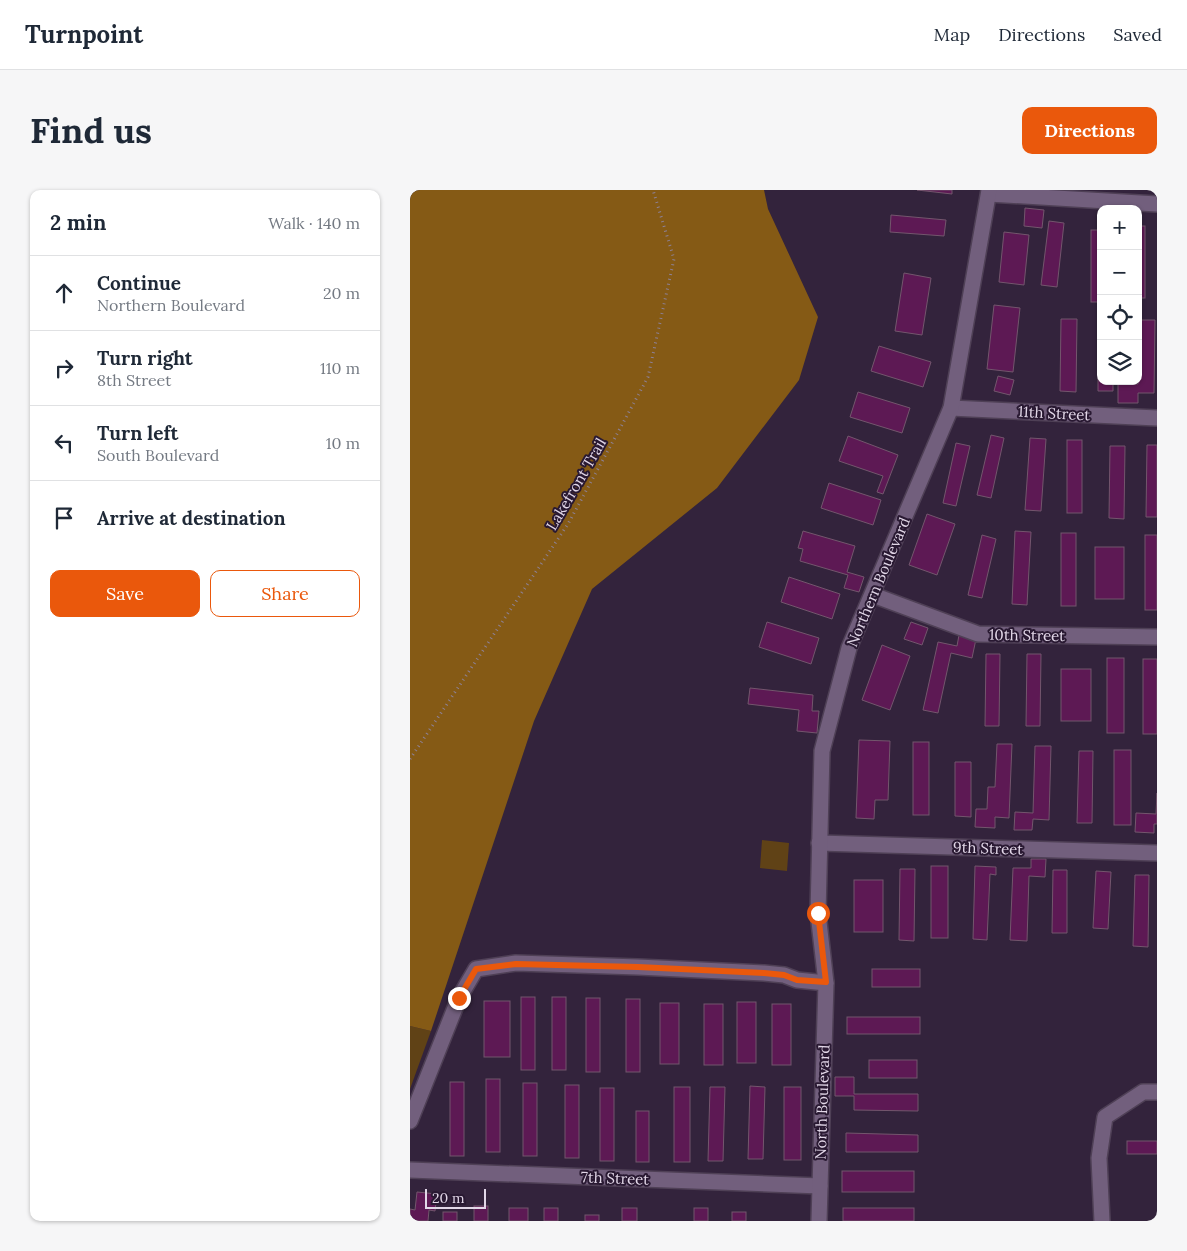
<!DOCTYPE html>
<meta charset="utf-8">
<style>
:root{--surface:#fff;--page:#f6f6f7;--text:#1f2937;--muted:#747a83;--line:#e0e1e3;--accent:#ea580c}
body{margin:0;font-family:Lora,serif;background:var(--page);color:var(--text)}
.controls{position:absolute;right:15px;top:15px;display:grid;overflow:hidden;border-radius:10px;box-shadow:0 1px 4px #0004}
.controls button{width:45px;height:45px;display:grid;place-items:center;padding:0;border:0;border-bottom:1px solid var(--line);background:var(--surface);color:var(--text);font:25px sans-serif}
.scale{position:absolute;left:15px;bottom:12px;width:61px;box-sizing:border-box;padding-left:5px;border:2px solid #e2d7e8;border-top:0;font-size:14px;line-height:18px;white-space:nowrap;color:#e2d7e8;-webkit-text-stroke:4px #291932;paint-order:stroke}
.stop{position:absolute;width:15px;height:15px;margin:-11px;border:4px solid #ea580c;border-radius:50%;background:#fff}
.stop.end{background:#ea580c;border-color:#fff;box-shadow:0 1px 5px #0008}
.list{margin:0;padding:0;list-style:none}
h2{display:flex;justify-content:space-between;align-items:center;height:65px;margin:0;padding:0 20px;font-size:21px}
h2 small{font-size:16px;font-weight:400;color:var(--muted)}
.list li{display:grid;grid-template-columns:32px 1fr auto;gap:15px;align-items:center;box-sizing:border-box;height:75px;padding:0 20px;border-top:1px solid var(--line)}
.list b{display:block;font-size:19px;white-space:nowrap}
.list p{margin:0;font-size:16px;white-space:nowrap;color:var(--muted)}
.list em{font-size:16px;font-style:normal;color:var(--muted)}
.actions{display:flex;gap:10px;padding:15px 20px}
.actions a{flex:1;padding:11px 0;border:1px solid var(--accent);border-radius:10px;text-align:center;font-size:18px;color:var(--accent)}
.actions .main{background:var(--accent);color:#fff}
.icon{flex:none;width:28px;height:28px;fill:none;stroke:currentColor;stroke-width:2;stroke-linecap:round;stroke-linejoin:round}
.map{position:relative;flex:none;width:747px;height:1031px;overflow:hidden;border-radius:10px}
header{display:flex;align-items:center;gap:30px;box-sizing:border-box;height:70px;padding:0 25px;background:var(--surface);border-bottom:1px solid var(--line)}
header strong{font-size:24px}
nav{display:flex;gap:28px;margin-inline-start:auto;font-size:18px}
.intro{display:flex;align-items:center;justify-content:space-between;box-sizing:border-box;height:120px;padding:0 30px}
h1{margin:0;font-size:35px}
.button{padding:12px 22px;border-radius:10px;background:var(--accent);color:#fff;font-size:18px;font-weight:700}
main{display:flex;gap:30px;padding:0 30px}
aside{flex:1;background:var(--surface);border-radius:10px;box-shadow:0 1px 4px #0004}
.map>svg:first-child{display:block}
.green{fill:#604216}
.forest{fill:#855a15}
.building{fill:#5d1954;stroke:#73566d}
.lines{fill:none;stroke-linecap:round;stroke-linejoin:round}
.minor-casing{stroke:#4f4056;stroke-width:18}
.path{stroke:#8e8196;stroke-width:3;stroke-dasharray:1 4;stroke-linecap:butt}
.minor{stroke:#725f7d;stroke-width:15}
.route{stroke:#ea580c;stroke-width:6}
.labels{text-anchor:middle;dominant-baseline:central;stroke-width:4;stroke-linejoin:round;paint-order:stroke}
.street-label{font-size:15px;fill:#e2d7e8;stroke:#291932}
</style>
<header>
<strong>Turnpoint</strong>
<nav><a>Map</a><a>Directions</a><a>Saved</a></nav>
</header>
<div class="intro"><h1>Find us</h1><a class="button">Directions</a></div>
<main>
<aside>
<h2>2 min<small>Walk · 140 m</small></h2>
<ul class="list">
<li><svg class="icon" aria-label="ahead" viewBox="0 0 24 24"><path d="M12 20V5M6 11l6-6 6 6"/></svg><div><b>Continue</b><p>Northern Boulevard</p></div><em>20 m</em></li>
<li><svg class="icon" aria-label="right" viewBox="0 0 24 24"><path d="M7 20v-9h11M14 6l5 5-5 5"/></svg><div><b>Turn right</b><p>8th Street</p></div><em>110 m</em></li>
<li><svg class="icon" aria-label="left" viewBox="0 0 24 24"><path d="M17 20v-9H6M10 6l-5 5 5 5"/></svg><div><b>Turn left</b><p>South Boulevard</p></div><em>10 m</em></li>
<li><svg class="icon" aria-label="arrive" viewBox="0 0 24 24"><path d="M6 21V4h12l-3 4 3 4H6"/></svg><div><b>Arrive at destination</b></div></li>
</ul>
<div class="actions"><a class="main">Save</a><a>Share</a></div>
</aside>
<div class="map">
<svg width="747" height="1031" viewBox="0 0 747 1031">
<rect width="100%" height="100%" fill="#33233c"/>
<g class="green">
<path d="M352 650 379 653 377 681 350 678Z"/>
<path d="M0 836 21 841 0 899Z"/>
</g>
<path class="forest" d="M0 0H354L358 19 408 127 389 190 307 298 182 399 124 531 21 841 0 836Z"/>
<g class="building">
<path d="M507 0H542V4Z"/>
<path d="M615 18 634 20 632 38 614 36Z"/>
<path d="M481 25 536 30 534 46 480 42Z"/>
<path d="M639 31 654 33 647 97 631 95Z"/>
<rect x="728" y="36" width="7" height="72"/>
<rect x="681" y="40" width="10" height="72"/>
<path d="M594 42 619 45 614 95 589 92Z"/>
<path d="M494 83 521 88 512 145 485 141Z"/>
<path d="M584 115 610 118 603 182 577 179Z"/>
<path d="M688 127H691V191H703V201H688Z"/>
<path d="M651 129H667L666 202 650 201Z"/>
<path d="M729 130H745L744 203H728V213H708V194H728Z"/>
<path d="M469 156 521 172 513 197 461 181Z"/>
<path d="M588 186 604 190 600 205 584 201Z"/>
<path d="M448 202 500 218 492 243 440 227Z"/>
<path d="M581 245 594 248 581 308 567 305Z"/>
<path d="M438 246 488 265 473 304 467 302 473 286 429 271Z"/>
<path d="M620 248 636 249 631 321 615 320Z"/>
<rect x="657" y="250" width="15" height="73"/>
<path d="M546 253 560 256 546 316 533 313Z"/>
<path d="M737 255H747V327H736Z"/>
<path d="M700 256H715L714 329 699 328Z"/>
<path d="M419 293 471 310 463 335 411 318Z"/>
<path d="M517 324 545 334 527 385 499 375Z"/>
<path d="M393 341 445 356 437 382 454 387 449 402 434 398 438 385 390 371 393 359 388 358Z"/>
<path d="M605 341 621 342 617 415 602 414Z"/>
<rect x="651" y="343" width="15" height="73"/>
<path d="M572 345 586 349 572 408 558 405Z"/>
<rect x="735" y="345" width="12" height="75"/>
<rect x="685" y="357" width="29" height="52"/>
<path d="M379 387 430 404 422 429 371 412Z"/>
<path d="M357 432 409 448 401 474 349 457Z"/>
<path d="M501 432 518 438 512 455 494 449Z"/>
<path d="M549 445 566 449 562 468 541 463 528 523 513 520 528 452 547 456Z"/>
<path d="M472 455 500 466 480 520 452 510Z"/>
<path d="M576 464H590L589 536H575Z"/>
<path d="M617 464H631L630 536H616Z"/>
<rect x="697" y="468" width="17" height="75"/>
<rect x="733" y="469" width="14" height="75"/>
<rect x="651" y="479" width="30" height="52"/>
<path d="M340 498 403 505 402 521H409L407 543 387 541 389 520 338 514Z"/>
<path d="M449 550 480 551 478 610H465L464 629 446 628Z"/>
<rect x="503" y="552" width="16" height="73"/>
<path d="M587 554H602L599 628 585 627V638L565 637 566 619H577L578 597H585Z"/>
<path d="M625 556H641L639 630 623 629 622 640H604L605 622 623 623Z"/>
<rect x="704" y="560" width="17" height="75"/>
<path d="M669 561H683L682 633H667Z"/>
<path d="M545 572H561V627L545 626Z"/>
<path d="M747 603V634H744V643L725 642 726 623 746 624Z"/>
<path d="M621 669H636L635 687 619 686 617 751 600 750 603 678H621Z"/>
<rect x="521" y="676" width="17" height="72"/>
<path d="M565 676 586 677V685L580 684 577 750 563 749Z"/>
<path d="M490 679H505L504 751 489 750Z"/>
<path d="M643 680H657V743H642Z"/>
<path d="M686 681 701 682 698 739 683 738Z"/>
<path d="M725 685H739L738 757 723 756Z"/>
<rect x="444" y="690" width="29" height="52"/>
<rect x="462" y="779" width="48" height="18"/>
<rect x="111" y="807" width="14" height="73"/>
<rect x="142" y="807" width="14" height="73"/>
<rect x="176" y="808" width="14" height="74"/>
<rect x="216" y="809" width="14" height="73"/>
<rect x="74" y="811" width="26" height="56"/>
<rect x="327" y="812" width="19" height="61"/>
<rect x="250" y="813" width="19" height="61"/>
<rect x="294" y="814" width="19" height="61"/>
<rect x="362" y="814" width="19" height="61"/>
<rect x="437" y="827" width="73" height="17"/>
<rect x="459" y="870" width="48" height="18"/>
<path d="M425 887H444V904H508V921L444 920V906H425Z"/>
<rect x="76" y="889" width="14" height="73"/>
<rect x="40" y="892" width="14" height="74"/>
<rect x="113" y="893" width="14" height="73"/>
<rect x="155" y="895" width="14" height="73"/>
<path d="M340 896 355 897 353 969H338Z"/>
<rect x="264" y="897" width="16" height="75"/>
<path d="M300 897H315L313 971H298Z"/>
<rect x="374" y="897" width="17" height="73"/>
<rect x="190" y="898" width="14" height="73"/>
<rect x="226" y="921" width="13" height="51"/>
<path d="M436 943 508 945V962H436Z"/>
<rect x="717" y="951" width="30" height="13"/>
<rect x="432" y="981" width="72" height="21"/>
<path d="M7 1002 27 1004 25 1021 19 1020 18 1031H0V1019L5 1020Z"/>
<rect x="64" y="1016" width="14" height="15"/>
<rect x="99" y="1018" width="19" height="13"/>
<rect x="134" y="1018" width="14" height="13"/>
<rect x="212" y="1018" width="15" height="13"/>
<rect x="284" y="1018" width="14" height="13"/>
<rect x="433" y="1018" width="71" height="13"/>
<rect x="33" y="1022" width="14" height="9"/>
<rect x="322" y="1022" width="14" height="9"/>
<rect x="175" y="1025" width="14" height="6"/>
</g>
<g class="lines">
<g class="minor-casing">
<g id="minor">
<path d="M579 4 747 14"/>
<path d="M541 218 747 228"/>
<path d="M463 405 568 444 747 447"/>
<path d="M409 653 747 663"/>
<path d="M0 931 49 808 66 779 106 773 228 777 354 783 374 785 387 790 416 793"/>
<path d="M0 980 410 996"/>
<path d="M409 1031 416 793 408 723 412 561 439 458 541 218 579 0"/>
<path d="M692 1031 689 968 695 927 733 902H747"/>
</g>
</g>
<path class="path" d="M0 569 158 334 238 187 264 69 243 0"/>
<use href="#minor" class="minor"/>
</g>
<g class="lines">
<path class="route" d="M49 808 66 779 106 774 228 777 354 783 374 785 387 790 416 792 408 723"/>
</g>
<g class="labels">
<g class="street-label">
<text transform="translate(644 223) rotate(3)">11th Street</text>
<text transform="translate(166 294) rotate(-60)">Lakefront Trail</text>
<text transform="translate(468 392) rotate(-67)">Northern Boulevard</text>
<text transform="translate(617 445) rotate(1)">10th Street</text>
<text transform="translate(578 658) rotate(2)">9th Street</text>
<text transform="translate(412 912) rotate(-88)">North Boulevard</text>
<text transform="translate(205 988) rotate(2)">7th Street</text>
</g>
</g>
</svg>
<div class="controls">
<button>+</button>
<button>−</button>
<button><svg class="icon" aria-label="locate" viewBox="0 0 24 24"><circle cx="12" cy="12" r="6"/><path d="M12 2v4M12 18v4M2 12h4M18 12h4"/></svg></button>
<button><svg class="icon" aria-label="layers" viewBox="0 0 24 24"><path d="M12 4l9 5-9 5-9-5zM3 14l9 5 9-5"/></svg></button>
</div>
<div class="scale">20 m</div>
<div class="stop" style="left:408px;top:723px"></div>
<div class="stop end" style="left:49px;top:808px"></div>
</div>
</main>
